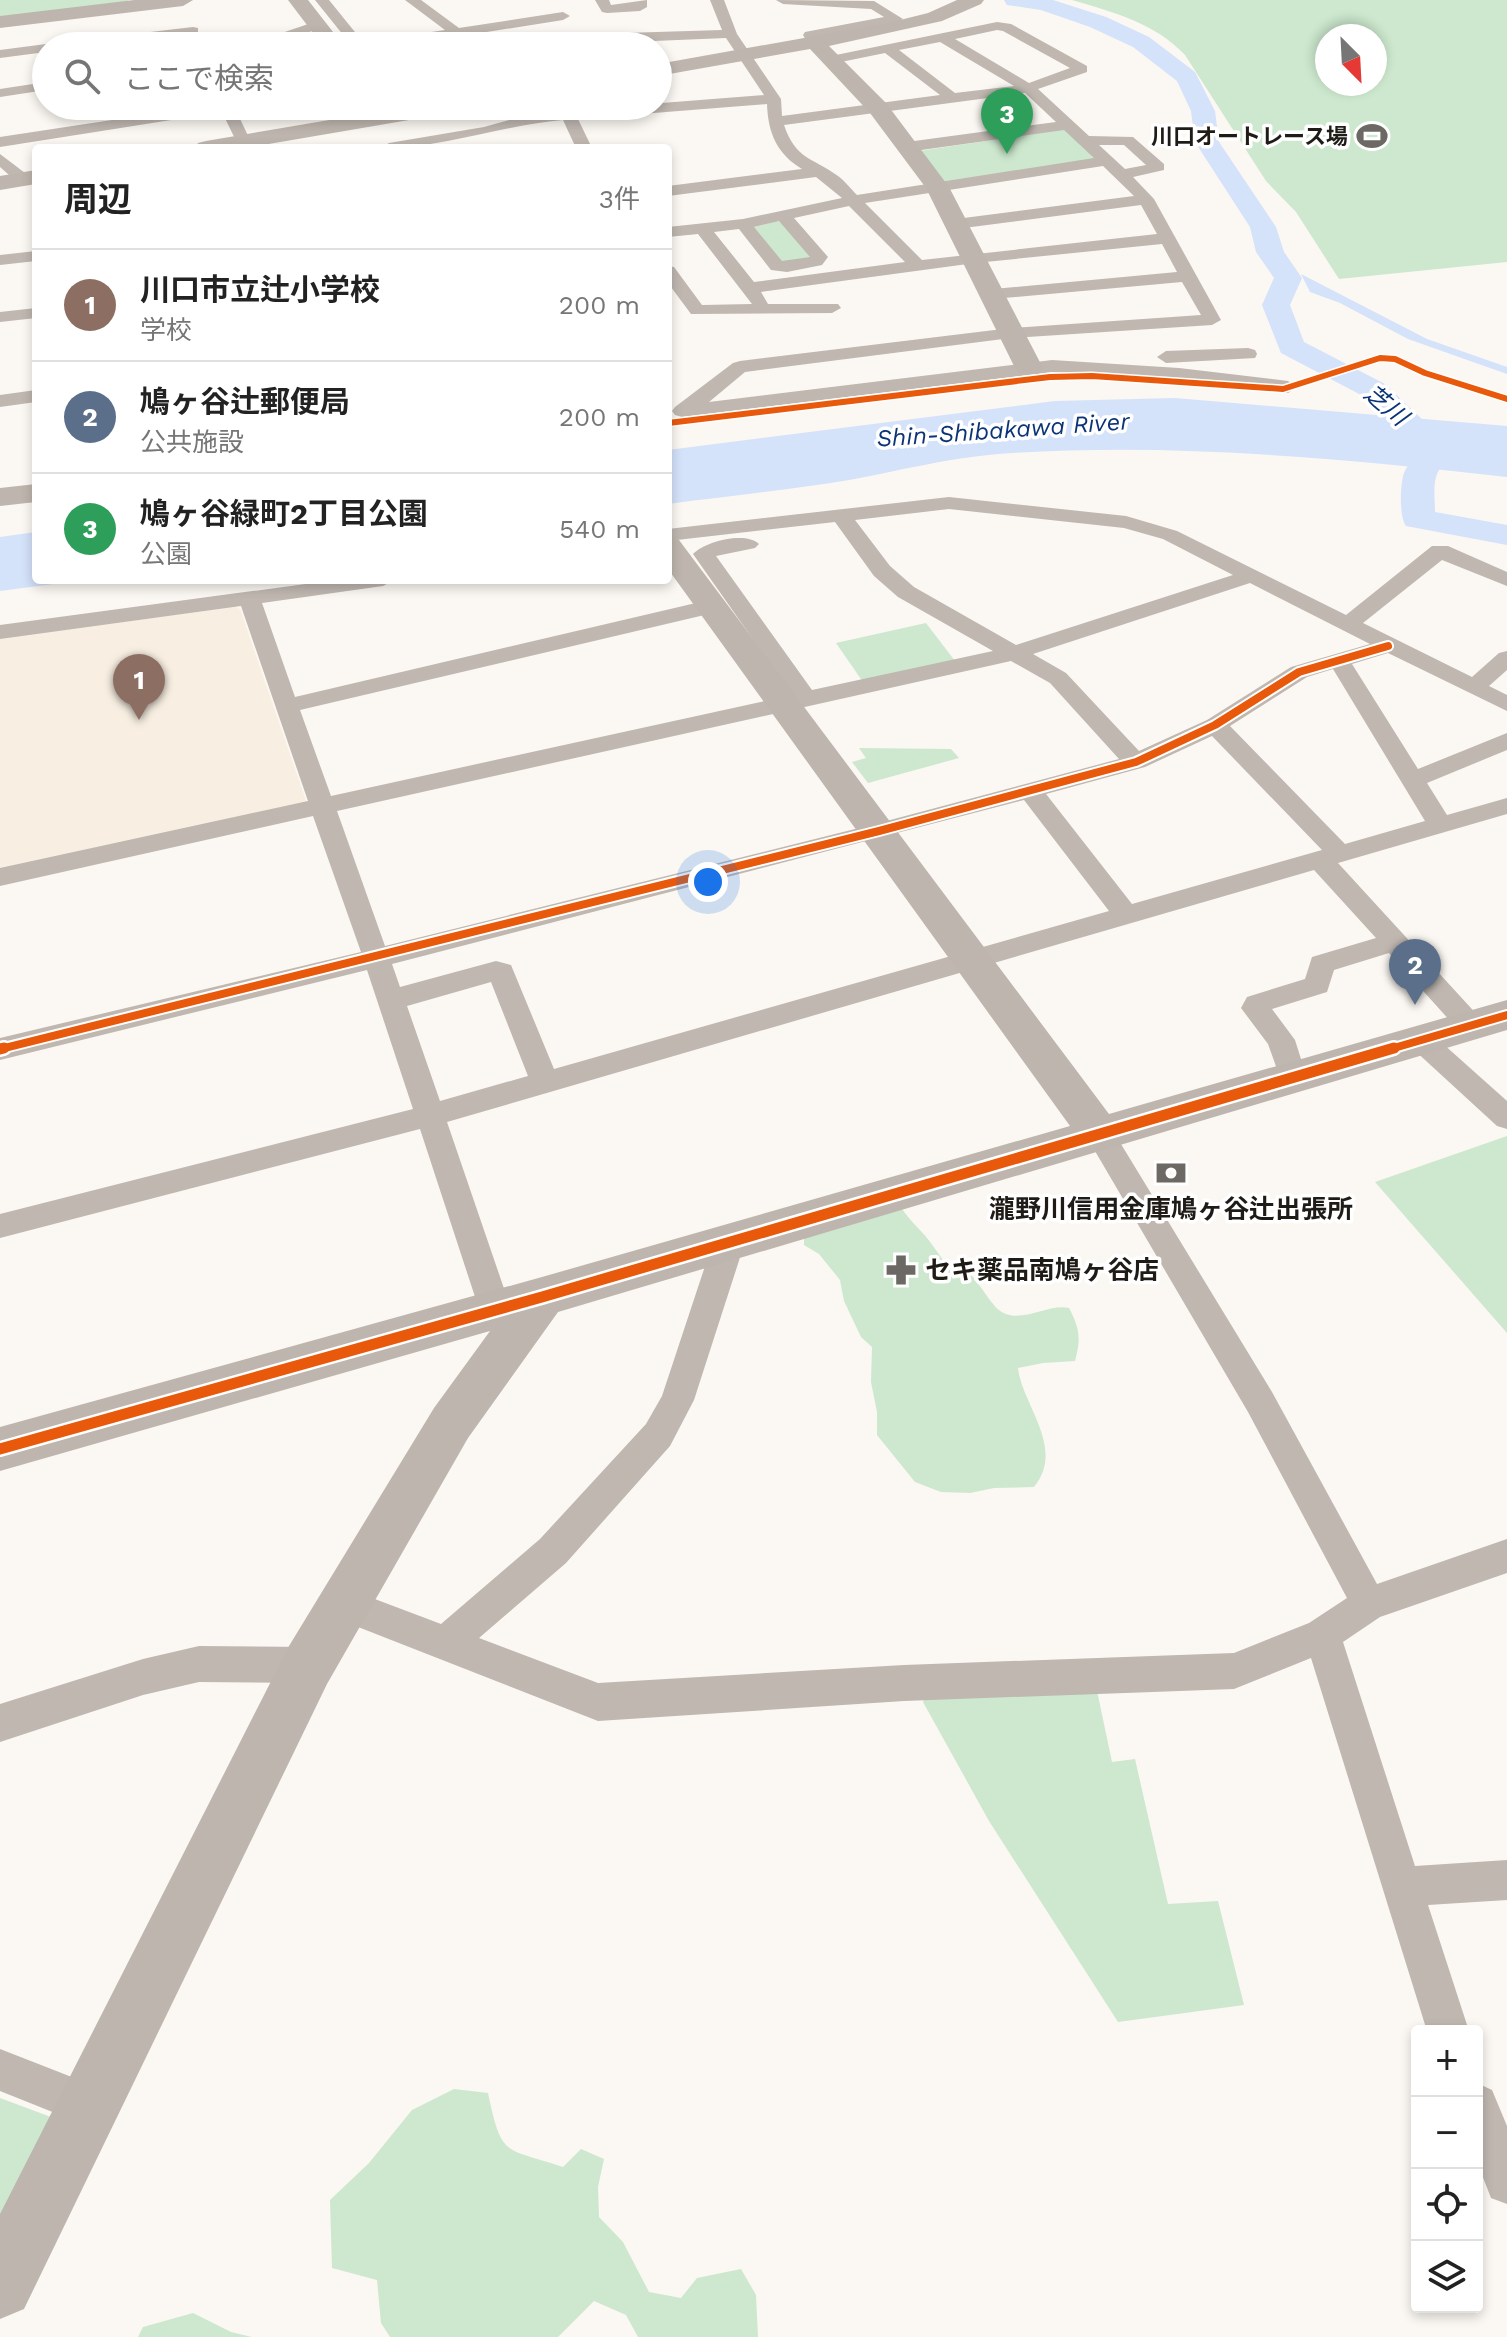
<!DOCTYPE html>
<html lang="ja">
<meta charset="utf-8">
<style>
:root{--surface:#fff;--page:#f6f6f6;--text:#222;--muted:#767676;--line:#e0e0e0;--accent:#d93025}
body{margin:0;font-family:"Work Sans","Noto Sans JP",sans-serif;background:var(--page);color:var(--text)}
.controls{position:absolute;right:24px;bottom:24px;display:grid;overflow:hidden;border-radius:8px;box-shadow:0 4px 12px #0003}
.controls button{width:72px;height:72px;display:grid;place-items:center;padding:0;border:0;border-bottom:2px solid var(--line);background:var(--surface);color:var(--text);font:40px sans-serif}
.compass{position:absolute;left:1315px;top:24px;width:72px;height:72px;border-radius:50%;background:var(--surface);box-shadow:0 4px 12px #0003;rotate:156deg}
.you{position:absolute;left:708px;top:882px;width:28px;height:28px;margin:-20px;border:6px solid #fff;border-radius:50%;background:#1a73e8;box-shadow:0 0 0 12px #1a73e833}
.badge{display:grid;place-items:center;width:52px;height:52px;border-radius:50%;background:var(--accent);color:#fff;font-size:26px;font-weight:700}
.pin{position:absolute;translate:-50% -66px;filter:drop-shadow(0 2px 4px #0008)}
.pin::after{content:'';position:absolute;top:42px;width:28px;height:24px;background:inherit;clip-path:polygon(0 0,100% 0,50% 100%)}
.list{margin:0;padding:0;list-style:none}
h2{display:flex;justify-content:space-between;align-items:center;height:104px;margin:0;padding:0 32px;font-size:34px}
h2 small{font-size:26px;font-weight:400;color:var(--muted)}
.list li{display:grid;grid-template-columns:52px 1fr auto;gap:24px;align-items:center;box-sizing:border-box;height:112px;padding:0 32px;border-top:2px solid var(--line)}
.list b{display:block;font-size:30px;white-space:nowrap}
.list p{margin:0;font-size:26px;white-space:nowrap;color:var(--muted)}
.list em{font-size:26px;font-style:normal;color:var(--muted)}
.icon{flex:none;width:44px;height:44px;fill:none;stroke:currentColor;stroke-width:2;stroke-linecap:round;stroke-linejoin:round}
.map{position:relative;flex:none;width:1507px;height:2337px;overflow:hidden}
.search{position:absolute;background:var(--surface);box-shadow:0 4px 12px #0003;left:32px;top:32px;width:640px;height:88px;display:flex;align-items:center;gap:20px;box-sizing:border-box;padding:0 28px;border-radius:44px;color:var(--muted);font-size:30px}
.panel{position:absolute;background:var(--surface);box-shadow:0 4px 12px #0003;left:32px;top:144px;width:640px;height:440px;border-radius:8px}
.map>svg:first-child{display:block}
.built{fill:#f8efe2}
.green{fill:#cde8ce;fill-rule:evenodd}
.water{fill:#d4e2fa}
.lines{fill:none;stroke-linecap:round;stroke-linejoin:round}
.river{fill:#d4e2fa;fill-rule:evenodd}
.street{fill:#bfb7b0;fill-rule:evenodd}
.secondary{fill:#beb6ae;fill-rule:evenodd}
.cycleway-far2-casing{stroke:#fff;stroke-width:9}
.cycleway-far1-casing{stroke:#fff;stroke-width:12}
.cycleway-casing{stroke:#fff;stroke-width:16}
.cycleway-far2{stroke:#e8590c;stroke-width:6}
.cycleway-far1{stroke:#e8590c;stroke-width:8}
.cycleway{stroke:#e8590c;stroke-width:11}
.labels{text-anchor:middle;dominant-baseline:central;stroke-width:7;stroke-linejoin:round;paint-order:stroke}
.far-poi-label{font-size:22px;font-weight:bold;fill:#1f1c18;stroke:#fff;text-anchor:end}
.far-water-label{font-size:24px;font-style:italic;fill:#0b3476;stroke:#fff}
.poi-label{font-size:26px;font-weight:bold;fill:#1f1c18;stroke:#fff}
</style>
<div class="map">
<svg width="1507" height="2337" viewBox="0 0 1507 2337">
<rect width="100%" height="100%" fill="#fbf7f2"/>
<path class="built" d="M235 607 240 609 306 801 299 807 0 872V638Z"/>
<g class="green">
<path d="M0 0H128L130 3 0 19Z"/>
<path d="M1072 0H1507V262L1339 279 1296 212 1266 181 1185 55C1155 23 1113 12 1072 0ZM1327 36H1375V84H1327Z"/>
<path d="M1066 129 1095 158 1094 160 941 183 919 151Z"/>
<path d="M777 221 784 222 814 257 781 264 751 228Z"/>
<path d="M926 623 955 661 863 682 836 643Z"/>
<path d="M859 748 951 749 959 758 868 783 852 762 866 758Z"/>
<path d="M1507 1136V1333L1375 1182Z"/>
<path d="M901 1207C910 1222 924 1232 933 1246 942 1258 946 1266 957 1276L971 1275C980 1284 991 1304 999 1310 1019 1326 1048 1303 1069 1308 1080 1329 1081 1339 1075 1361L1043 1363 1018 1368C1022 1405 1066 1448 1034 1487L994 1488 970 1493 941 1492 915 1482 877 1435V1412L871 1382 872 1347 861 1337 844 1301 840 1280 819 1254 804 1245V1232Z"/>
<path d="M1096 1686 1112 1762 1135 1759 1168 1904 1218 1901 1244 2005 1118 2022 989 1821 923 1702 927 1693Z"/>
<path d="M454 2089 488 2093C502 2159 504 2147 563 2167L581 2149 604 2159 598 2187 599 2217 623 2242 649 2292 681 2298 697 2278 741 2269 756 2295 758 2337H638L626 2315 594 2301 558 2337H390L381 2323 377 2280 332 2268 330 2200 369 2163 412 2110Z"/>
<path d="M0 2098 51 2117 0 2221Z"/>
<path d="M193 2313 231 2332 252 2337H138L143 2327Z"/>
</g>
<g class="water">
<path d="M1301 274 1427 339 1507 367V374L1408 339 1340 303 1310 292Z"/>
<path d="M1175 398 1507 426V477C1338 458 1168 442 998 454 948 458 898 471 849 480 789 490 728 496 668 504V450L1055 401Z"/>
<path d="M36 532V580H84L0 591V537Z"/>
</g>
<g class="lines">
<path class="river" d="M1004 0H1053L1106 17 1149 37 1195 72 1215 111 1219 142 1276 227 1284 252 1302 278 1290 305 1304 342 1385 384 1445 441C1457 459 1440 462 1436 477 1433 488 1435 501 1435 512L1507 525V545L1406 526C1399 516 1400 485 1404 473 1408 463 1416 460 1418 450L1363 396 1281 353 1262 305 1274 278 1256 252 1250 227 1195 142 1191 111 1177 81 1133 47 1090 27 1041 10 1007 5Z"/>
<g class="street">
<path d="M315 0H329L363 42 445 30 405 0H421L459 28 563 12 570 16 563 20 468 35 467 39 454 37 394 46H352Z"/>
<path d="M595 0H609L611 5 647 0V7L640 11 607 13 602 12Z"/>
<path d="M710 0H724L737 34 781 99 782 116 940 95 885 53 831 64 824 60 831 56 997 22 1011 24 1087 66V72L1038 89 1089 136 1133 137 1164 164V170L1133 177 1154 199 1221 320 1212 325 1011 338 745 372 709 402 1052 360 1179 368 1288 381 1297 387 1288 393 1179 380 1052 372 682 417 675 415 672 411 675 407 733 363 740 361 1011 328 1201 315 1182 282 993 299 984 294 993 289 1177 272 1162 244 975 263 761 292 768 304H838L841 308 832 313 691 314 668 283V266L674 267 702 305 752 304 698 234 668 237V227L743 219 842 198 816 177 668 196V186L802 169C777 154 768 133 767 104L578 119 592 148H576L563 120C502 125 444 148 381 148L389 143 484 127 534 113 764 95 726 38 533 46 540 42 591 34 722 30ZM997 30 1003 31 1070 68 1029 83 955 39ZM940 42 1014 86 955 93 899 50ZM1025 93 1056 122 907 142 899 147 907 152 1064 130 1094 158 857 195C851 189 845 181 838 176 812 157 796 160 784 125ZM1099 145H1124L1146 165 1125 169ZM1103 166 1134 196 956 219 948 224 956 229 1141 205 1157 234 922 260 865 203ZM849 206 905 262 754 282 714 232 739 229 771 270 787 272 822 265 828 257 794 218ZM779 221 810 257 782 261 754 227Z"/>
<path d="M776 0 874 1 903 19 896 23 818 38 821 42 814 46 809 45 803 35 805 32 884 17 871 9 783 4Z"/>
<path d="M317 21 322 22V28L265 46H244Z"/>
<path d="M193 27 198 28V34L101 46H58L65 42Z"/>
<path d="M46 44 52 46H46V52L0 58V50Z"/>
<path d="M46 82V90L0 97V89Z"/>
<path d="M204 106H234L251 142 248 145H238L222 112 0 147V137Z"/>
<path d="M0 154 29 176V182H17L0 167Z"/>
<path d="M36 251V261L0 265V255Z"/>
<path d="M36 308V318L0 322V312Z"/>
<path d="M1248 348 1255 350 1257 354 1255 358 1166 363 1157 357 1166 351Z"/>
<path d="M36 390V402L0 407V395Z"/>
<path d="M949 497 1126 516 1177 531 1346 615 1432 546H1448L1507 572V586L1442 560 1363 623 1472 677 1499 653 1507 651V670L1489 686 1507 695V711L1388 653 1352 664 1418 769 1507 733V750L1427 783 1447 815 1507 798V814L1338 863 1481 1019 1485 1026 1481 1033 1471 1036 1461 1033 1389 953 1334 970 1327 992 1272 1009 1295 1040 1307 1078 1303 1086 1293 1089 1283 1086 1268 1044 1241 1008 1247 997 1305 979 1312 957 1376 938 1314 870 447 1122 511 1309 506 1319 495 1322 484 1319 479 1309 420 1129 0 1238V1214L413 1109 367 970 0 1060V1038L361 952 313 816 0 886V868L308 801 241 606 0 639V625L335 580H394L383 586 262 603 295 697 713 599 724 606 713 613 300 710 331 796 792 695 693 554C705 541 746 531 759 544L755 548 716 556 812 690 993 651 898 597 874 576 835 522 668 541V529ZM949 509 1124 528 1163 539 1233 575 1016 645 914 587 890 566 855 520ZM1250 583 1370 644 1291 667 1207 720 1139 751 1066 673 1033 654ZM1011 661 1050 683 1119 759 879 823 385 946 337 811ZM1333 669 1425 821 1345 844 1230 726 1307 677ZM1212 736 1322 850 1132 904 1046 794 1145 767ZM1024 800 1109 911 554 1069 511 965 496 961 400 987 392 964ZM491 982 528 1076 440 1101 407 1006Z"/>
<path d="M1422 1031 1432 1034 1507 1101V1129L1497 1126 1412 1048 1408 1041 1412 1034Z"/>
<path d="M1100 1123 1110 1126 1272 1392 1377 1584 1507 1539V1573L1380 1617 1343 1642 1415 1866 1507 1860V1900L1428 1905 1469 2031H1427L1311 1658 1234 1689 904 1701 598 1721 330 1616 325 1604 330 1592 343 1587 441 1624 540 1539 646 1424 662 1396 713 1242 718 1233 729 1229 740 1233 745 1242 694 1400 670 1446 566 1563 479 1638 598 1683 904 1665 1234 1653 1309 1623 1347 1598 1248 1412 1085 1134 1090 1126Z"/>
<path d="M199 1646 308 1647 321 1652 327 1665 321 1678 308 1683 199 1682 143 1695 0 1742V1704L143 1659Z"/>
<path d="M0 2049 105 2090 112 2105 105 2120 90 2127 0 2091Z"/>
<path d="M1477 2083 1492 2090 1507 2126V2204L1491 2198 1477 2162Z"/>
</g>
<g class="secondary">
<path d="M134 0H193L183 6 0 28V16Z"/>
<path d="M288 0H308L344 46H323Z"/>
<path d="M957 0H984L981 4 942 21 829 46 886 103 949 187 1043 368 1039 374H1019L1015 368 926 188 870 113 810 49 658 76V64L888 23 928 13Z"/>
<path d="M412 106H461L450 113 245 148H195L198 143 206 141Z"/>
<path d="M36 170V184L0 190V176Z"/>
<path d="M36 484V502L0 506V488Z"/>
<path d="M668 538 679 540 1109 1114 1507 1000V1030L558 1312 468 1438 327 1684 24 2309 0 2319V2214L289 1646 434 1408 490 1331 0 1471V1427L542 1277 1070 1126 668 569Z"/>
</g>
<g class="cycleway-far2-casing">
<path id="cycleway-far2" d="M668 423 1050 377 1092 376 1283 389 1380 358 1395 359 1425 373 1507 399"/>
</g>
<g class="cycleway-far1-casing">
<g id="cycleway-far1">
<path d="M0 1049 879 831 1136 762 1215 725 1299 672 1388 646"/>
<path d="M1387 1050 1507 1015"/>
</g>
</g>
<g class="cycleway-casing">
<g id="cycleway">
<path d="M0 1049 4 1048"/>
<path d="M0 1449 542 1297 1394 1048"/>
</g>
</g>
<use href="#cycleway-far2" class="cycleway-far2"/>
<use href="#cycleway-far1" class="cycleway-far1"/>
<use href="#cycleway" class="cycleway"/>
</g>
<defs>
<g id="stadium-bare" transform="scale(2.4)"><path d="M0-5a6.5 5 0 1 0 0 10a6.5 5 0 1 0 0-10ZM-3.5-1.8h7v3.6h-7Z" fill="#6c6964" stroke="#fff" stroke-width="2.5" paint-order="stroke"/></g>
<g id="bank-bare" transform="scale(2.4)"><path d="M-6-4H6V4H-6ZM0-2.3a2.3 2.3 0 1 0 0 4.6a2.3 2.3 0 1 0 0-4.6Z" fill="#6c6964" stroke="#fff" stroke-width="2.5" paint-order="stroke"/></g>
<g id="pharmacy-bare" transform="scale(2.4)"><path d="M-2-6h4v4h4v4h-4v4h-4v-4h-4v-4h4Z" fill="#6c6964" stroke="#fff" stroke-width="2.5" paint-order="stroke"/></g>
</defs>
<g fill-rule="evenodd">
<use href="#stadium-bare" x="1372" y="136"/>
<use href="#bank-bare" x="1171" y="1173"/>
<use href="#pharmacy-bare" x="901" y="1270"/>
</g>
<g class="labels">
<g class="far-poi-label">
<text x="1348" y="136">川口オートレース場</text>
</g>
<g class="far-water-label">
<text transform="translate(1386 405) rotate(40)">芝川</text>
<text transform="translate(1003 430) rotate(-4)">Shin-Shibakawa River</text>
</g>
<g class="poi-label">
<text x="1171" y="1209">瀧野川信用金庫鳩ヶ谷辻出張所</text>
<text x="925" y="1270" text-anchor="start">セキ薬品南鳩ヶ谷店</text>
</g>
</g>
</svg>
<div class="controls">
<button>+</button>
<button>−</button>
<button><svg class="icon" aria-label="locate" viewBox="0 0 24 24"><circle cx="12" cy="12" r="6"/><path d="M12 2v4M12 18v4M2 12h4M18 12h4"/></svg></button>
<button><svg class="icon" aria-label="layers" viewBox="0 0 24 24"><path d="M12 4l9 5-9 5-9-5zM3 14l9 5 9-5"/></svg></button>
</div>
<svg class="compass" viewBox="-18 -18 36 36"><path d="M0-13l5 13h-10z" fill="#e53935"/><path d="M0 13l5-13h-10z" fill="#767676"/></svg>
<div class="you"></div>
<div class="pin badge" style="left:139px;top:720px;background:#8d6e63">1</div>
<div class="pin badge" style="left:1415px;top:1005px;background:#5c6f8a">2</div>
<div class="pin badge" style="left:1007px;top:154px;background:#2e9e5b">3</div>
<div class="search"><svg class="icon" aria-label="search" viewBox="0 0 24 24"><circle cx="10" cy="10" r="6"/><path d="M15 15l6 6"/></svg>ここで検索</div>
<section class="panel">
<h2>周辺<small>3件</small></h2>
<ul class="list">
<li><span class="badge" style="background:#8d6e63">1</span><div><b>川口市立辻小学校</b><p>学校</p></div><em>200 m</em></li>
<li><span class="badge" style="background:#5c6f8a">2</span><div><b>鳩ヶ谷辻郵便局</b><p>公共施設</p></div><em>200 m</em></li>
<li><span class="badge" style="background:#2e9e5b">3</span><div><b>鳩ヶ谷緑町2丁目公園</b><p>公園</p></div><em>540 m</em></li>
</ul>
</section>
</div>
